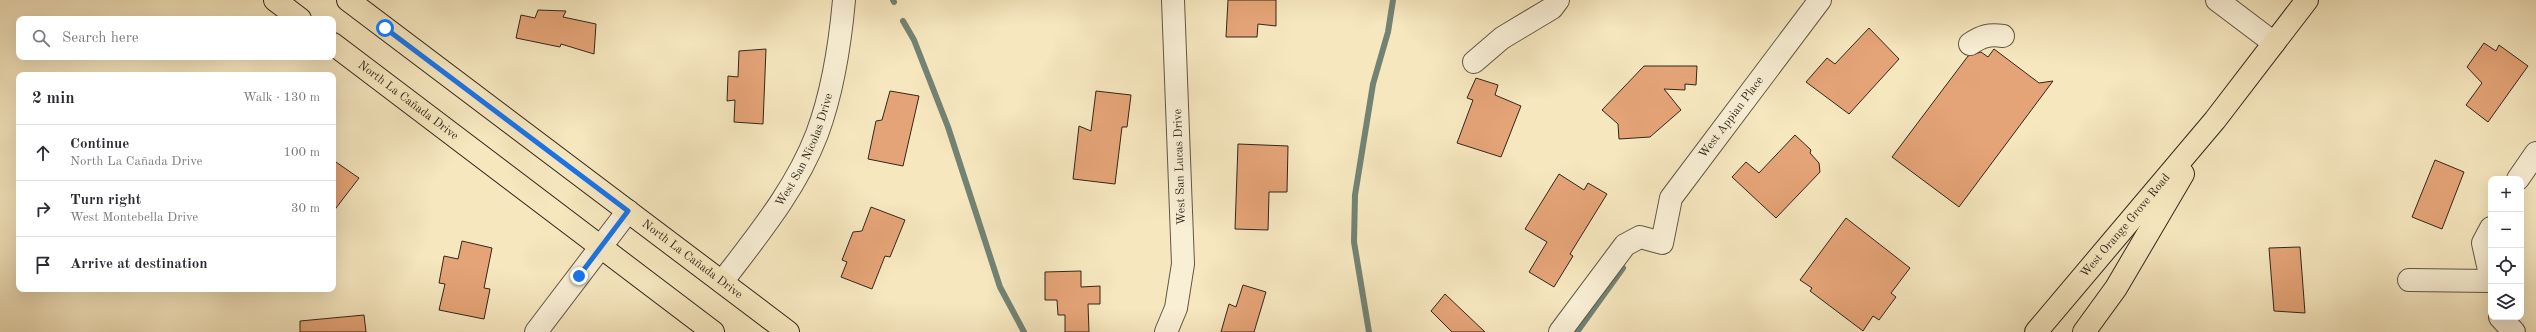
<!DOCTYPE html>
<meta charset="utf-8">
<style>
:root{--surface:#fff;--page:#f7f7f7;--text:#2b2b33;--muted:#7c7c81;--line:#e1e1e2}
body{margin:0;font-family:"Old Standard TT",serif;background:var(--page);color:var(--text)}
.controls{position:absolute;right:12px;bottom:12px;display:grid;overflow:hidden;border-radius:8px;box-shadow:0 4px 16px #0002}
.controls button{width:36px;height:36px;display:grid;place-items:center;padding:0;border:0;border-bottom:1px solid var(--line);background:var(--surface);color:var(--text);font:20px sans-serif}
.stop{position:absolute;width:12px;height:12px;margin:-9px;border:3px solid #1a73e8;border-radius:50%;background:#fff}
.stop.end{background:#1a73e8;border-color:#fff;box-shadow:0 1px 4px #0008}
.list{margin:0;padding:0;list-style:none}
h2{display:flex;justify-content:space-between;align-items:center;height:52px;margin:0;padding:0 16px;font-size:17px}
h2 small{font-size:13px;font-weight:400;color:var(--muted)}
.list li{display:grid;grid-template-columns:26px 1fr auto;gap:12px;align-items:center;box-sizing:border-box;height:56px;padding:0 16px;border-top:1px solid var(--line)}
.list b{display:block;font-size:15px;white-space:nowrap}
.list p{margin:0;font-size:13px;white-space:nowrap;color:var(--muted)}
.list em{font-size:13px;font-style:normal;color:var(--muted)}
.icon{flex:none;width:22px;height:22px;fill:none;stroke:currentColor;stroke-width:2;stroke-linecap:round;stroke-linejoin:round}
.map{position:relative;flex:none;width:2536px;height:332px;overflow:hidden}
.search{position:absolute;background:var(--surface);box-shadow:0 4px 16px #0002;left:16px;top:16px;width:320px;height:44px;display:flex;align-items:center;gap:10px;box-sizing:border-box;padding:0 14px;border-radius:8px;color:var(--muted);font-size:15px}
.panel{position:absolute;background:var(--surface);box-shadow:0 4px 16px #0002;left:16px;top:72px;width:320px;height:220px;border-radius:8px}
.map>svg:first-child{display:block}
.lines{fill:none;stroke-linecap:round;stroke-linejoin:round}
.stream{stroke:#728374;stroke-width:6}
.building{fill:#e5a477;stroke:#31271c}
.minor-casing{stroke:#625745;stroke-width:24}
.major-casing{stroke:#31271c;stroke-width:24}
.minor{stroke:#f9efd5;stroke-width:22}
.major{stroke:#f6e7bf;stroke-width:22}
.route{stroke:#1a73e8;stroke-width:5}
.labels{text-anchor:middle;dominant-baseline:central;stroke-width:3.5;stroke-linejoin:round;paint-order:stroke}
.street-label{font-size:12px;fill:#31271c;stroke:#f9efd5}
</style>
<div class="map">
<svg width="2536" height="332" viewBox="0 0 2536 332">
<rect width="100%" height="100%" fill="#f6e7bf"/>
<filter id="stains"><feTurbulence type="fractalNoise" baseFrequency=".005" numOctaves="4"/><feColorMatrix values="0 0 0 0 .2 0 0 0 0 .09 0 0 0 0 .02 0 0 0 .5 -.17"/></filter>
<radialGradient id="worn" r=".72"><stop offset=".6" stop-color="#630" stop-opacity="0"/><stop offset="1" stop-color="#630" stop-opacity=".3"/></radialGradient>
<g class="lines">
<g class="stream">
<path d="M893 0 894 2"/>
<path d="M903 21 914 40 948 127 1000 287 1024 332"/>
<path d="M1369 332 1354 242 1355 195 1373 84 1388 32 1393 0"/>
<path d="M1577 332 1623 268"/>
</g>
</g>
<g class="building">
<path d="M1228 0H1276V26L1258 24 1257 37H1226Z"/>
<path d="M538 10 566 11 563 17 596 24 594 54 561 44 560 47 516 38 521 15 535 18Z"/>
<path d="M1869 28 1899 59 1849 114 1806 82 1827 58 1835 64Z"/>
<path d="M2484 43 2496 51 2499 45 2528 66 2488 122 2466 105 2482 83 2467 67Z"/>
<path d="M766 49 763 124 734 122 735 100 727 101 728 76 738 77 739 51Z"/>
<path d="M1994 49 2039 83 2053 81 1959 207 1892 157 1968 56 1981 52 1988 57Z"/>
<path d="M1644 66H1697L1696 85 1685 84V90L1664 89 1681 110 1650 137 1619 139 1618 124 1602 110Z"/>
<path d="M1476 78 1498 85 1495 95 1521 106 1501 157 1457 143 1473 100 1467 98Z"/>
<path d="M890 91 919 96 903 166 868 159 876 121 882 120Z"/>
<path d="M1096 91 1131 95 1127 127H1122L1115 184 1073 179 1079 126 1091 131Z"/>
<path d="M1795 135 1811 150 1810 153 1819 163 1820 172 1776 218 1732 177 1746 162 1759 173Z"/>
<path d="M1238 144 1288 146 1287 192H1269L1268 230 1235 229Z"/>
<path d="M333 160 359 178 333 212Z"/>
<path d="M2435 160 2464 172 2442 229 2412 217Z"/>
<path d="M1559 174 1584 190 1588 183 1607 194 1570 254 1573 256 1554 287 1529 272 1547 242 1525 229Z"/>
<path d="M871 207 905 220 890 257 885 256 872 289 841 277 847 262 842 260 853 232 862 231Z"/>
<path d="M1846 218 1910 268 1891 293 1896 297 1879 320 1873 316 1863 331 1810 291 1812 288 1800 280Z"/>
<path d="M462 241 492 248 484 288 490 289 484 319 439 310 445 284 439 283 444 256 458 259Z"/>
<path d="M2300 247 2305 313 2274 311 2269 248Z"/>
<path d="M1081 271V287L1100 286V304H1088L1089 332H1065V315H1058L1057 300H1045V272Z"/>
<path d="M1243 285 1266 292 1254 332H1221L1229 304 1236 307Z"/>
<path d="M1445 294 1485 332H1452L1431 311Z"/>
<path d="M364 315 366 332H300V321Z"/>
</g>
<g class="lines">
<g class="minor-casing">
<g id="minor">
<path d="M2217 0 2274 43"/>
<path d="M1970 44C1982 36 1989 34 2003 36"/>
<path d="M1474 62 1502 38 1552 8 1558 0"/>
<path d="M2518 179 2536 153"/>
<path d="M2491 228 2483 243 2491 279"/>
<path d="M2409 280 2491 281"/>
<path id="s1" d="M722 282C757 236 796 189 817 134 833 91 840 45 844 0"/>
<path d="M2500 317 2514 332"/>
<path d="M536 332 628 211"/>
<path d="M1166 332 1176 308 1183 264 1173 0"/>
<path id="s2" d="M1560 332 1625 245 1640 237 1662 243 1671 198 1820 0"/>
</g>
</g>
<g class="major-casing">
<g id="major">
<path d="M275 0 300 19"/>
<path id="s3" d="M348 0 788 332"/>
<path id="s4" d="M333 44 713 332"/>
<path id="s5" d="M2036 332 2215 120 2307 0"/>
<path d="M2084 332 2116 288 2183 174"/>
</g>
</g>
<use href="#minor" class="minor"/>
<use href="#major" class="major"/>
</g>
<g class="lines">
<path class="route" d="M385 28 628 211 579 276"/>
</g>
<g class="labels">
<g class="street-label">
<text stroke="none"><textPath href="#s4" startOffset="94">North La Cañada Drive</textPath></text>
<text stroke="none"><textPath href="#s2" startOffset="295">West Appian Place</textPath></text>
<text stroke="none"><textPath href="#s1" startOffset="157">West San Nicolas Drive</textPath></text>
<text transform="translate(1180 167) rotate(-92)">West San Lucas Drive</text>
<text stroke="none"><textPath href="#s5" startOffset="139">West Orange Grove Road</textPath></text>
<text stroke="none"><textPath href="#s3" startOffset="431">North La Cañada Drive</textPath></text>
</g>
</g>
<rect width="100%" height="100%" filter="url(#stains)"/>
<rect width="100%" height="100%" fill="url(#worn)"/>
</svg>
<div class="controls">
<button>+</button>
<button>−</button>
<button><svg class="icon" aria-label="locate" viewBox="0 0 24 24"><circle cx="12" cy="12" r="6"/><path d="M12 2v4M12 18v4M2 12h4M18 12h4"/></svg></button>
<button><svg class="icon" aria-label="layers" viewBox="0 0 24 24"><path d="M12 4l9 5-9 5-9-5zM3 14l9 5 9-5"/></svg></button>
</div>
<div class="stop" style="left:385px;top:28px"></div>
<div class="stop end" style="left:579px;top:276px"></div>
<div class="search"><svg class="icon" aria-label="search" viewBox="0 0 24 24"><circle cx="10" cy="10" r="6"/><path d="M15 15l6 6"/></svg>Search here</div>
<section class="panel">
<h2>2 min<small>Walk · 130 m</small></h2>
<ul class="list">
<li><svg class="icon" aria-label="ahead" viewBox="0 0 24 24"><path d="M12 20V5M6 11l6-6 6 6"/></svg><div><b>Continue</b><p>North La Cañada Drive</p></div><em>100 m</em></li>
<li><svg class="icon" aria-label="right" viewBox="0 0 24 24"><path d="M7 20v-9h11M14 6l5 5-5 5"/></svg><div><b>Turn right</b><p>West Montebella Drive</p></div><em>30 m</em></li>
<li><svg class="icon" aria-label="arrive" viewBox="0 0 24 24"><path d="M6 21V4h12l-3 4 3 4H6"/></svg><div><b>Arrive at destination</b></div></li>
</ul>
</section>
</div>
